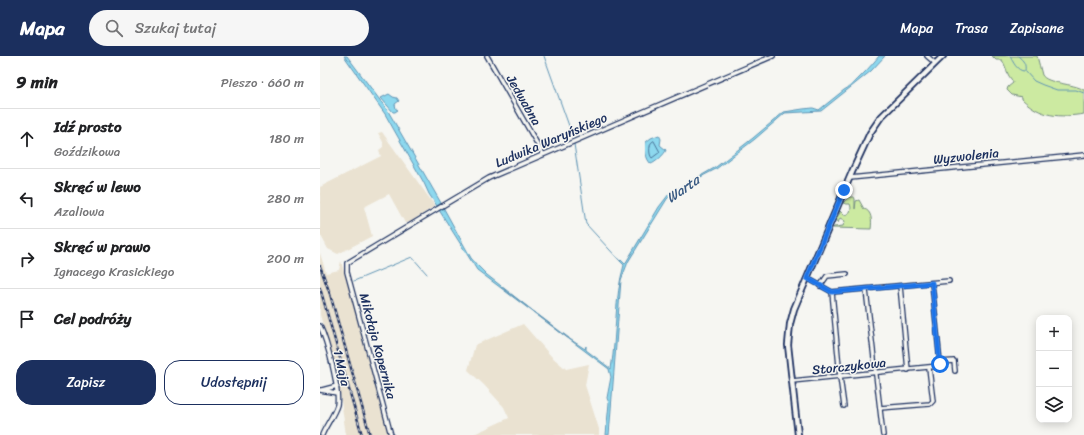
<!DOCTYPE html>
<html lang="pl">
<meta charset="utf-8">
<style>
:root{--surface:#fff;--page:#f6f6f6;--text:#202124;--muted:#757577;--line:#e0e0e0;--accent:#1b2f5e}
body{margin:0;font-family:Sriracha,sans-serif;background:var(--page);color:var(--text)}
.controls{position:absolute;right:12px;bottom:12px;display:grid;overflow:hidden;border-radius:8px;box-shadow:0 2px 10px #0003}
.controls button{width:36px;height:36px;display:grid;place-items:center;padding:0;border:0;border-bottom:1px solid var(--line);background:var(--surface);color:var(--text);font:20px sans-serif}
.stop{position:absolute;width:12px;height:12px;margin:-9px;border:3px solid #1a73e8;border-radius:50%;background:#fff}
.stop.end{background:#1a73e8;border-color:#fff;box-shadow:0 1px 4px #0008}
.list{margin:0;padding:0;list-style:none}
h2{display:flex;justify-content:space-between;align-items:center;height:52px;margin:0;padding:0 16px;font-size:17px}
h2 small{font-size:13px;font-weight:400;color:var(--muted)}
.list li{display:grid;grid-template-columns:26px 1fr auto;gap:12px;align-items:center;box-sizing:border-box;height:60px;padding:0 16px;border-top:1px solid var(--line)}
.list b{display:block;font-size:15px;white-space:nowrap}
.list p{margin:0;font-size:13px;white-space:nowrap;color:var(--muted)}
.list em{font-size:13px;font-style:normal;color:var(--muted)}
.actions{display:flex;gap:8px;padding:12px 16px}
.actions a{flex:1;padding:9px 0;border:1px solid var(--accent);border-radius:16px;text-align:center;font-size:14px;color:var(--accent)}
.actions .main{background:var(--accent);color:#fff}
.icon{flex:none;width:22px;height:22px;fill:none;stroke:currentColor;stroke-width:2;stroke-linecap:round;stroke-linejoin:round}
.map{position:relative;flex:none;width:764px;height:379px;overflow:hidden}
header{display:flex;align-items:center;gap:24px;box-sizing:border-box;height:56px;padding:0 20px;background:var(--accent);color:#fff}
header strong{font-size:19px}
nav{display:flex;gap:22px;margin-inline-start:auto;font-size:14px}
.search{width:280px;height:36px;background:var(--page);display:flex;align-items:center;gap:10px;box-sizing:border-box;padding:0 14px;border-radius:22px;color:var(--muted);font-size:15px}
main{display:flex}
aside{flex:1;background:var(--surface)}
.map>svg:first-child{display:block}
.built{fill:#eae2d1}
.green{fill:#cceaa1;stroke:#748c80}
.water{fill:#8dd8ee;stroke:#5f94b4}
.lines{fill:none;stroke-linecap:round;stroke-linejoin:round}
.shore{stroke:#497398;stroke-width:1}
.stream{stroke:#5f94b4;stroke-width:1}
.minor-casing{stroke:#1b2f5e;stroke-width:6}
.tertiary-casing{stroke:#1b2f5e;stroke-width:8}
.minor{stroke:#f6f6f2;stroke-width:3.5}
.tertiary{stroke:#f6f6f2;stroke-width:4.5}
.rail-casing{stroke:#1b2f5e;stroke-width:2.5}
.rail{stroke:#f6f6f2;stroke-width:1;stroke-dasharray:3;stroke-linecap:butt}
.route{stroke:#1a73e8;stroke-width:5}
.labels{text-anchor:middle;dominant-baseline:central;stroke-width:3;stroke-linejoin:round;paint-order:stroke}
.street-label{font-size:13px;fill:#1b2f5e;stroke:#f6f6f2}
.water-label{font-size:14px;font-style:italic;fill:#385982;stroke:#f6f6f2}
</style>
<header>
<strong>Mapa</strong>
<div class="search"><svg class="icon" aria-label="search" viewBox="0 0 24 24"><circle cx="10" cy="10" r="6"/><path d="M15 15l6 6"/></svg>Szukaj tutaj</div>
<nav><a>Mapa</a><a>Trasa</a><a>Zapisane</a></nav>
</header>
<main>
<aside>
<h2>9 min<small>Pieszo · 660 m</small></h2>
<ul class="list">
<li><svg class="icon" aria-label="ahead" viewBox="0 0 24 24"><path d="M12 20V5M6 11l6-6 6 6"/></svg><div><b>Idź prosto</b><p>Goździkowa</p></div><em>180 m</em></li>
<li><svg class="icon" aria-label="left" viewBox="0 0 24 24"><path d="M17 20v-9H6M10 6l-5 5 5 5"/></svg><div><b>Skręć w lewo</b><p>Azaliowa</p></div><em>280 m</em></li>
<li><svg class="icon" aria-label="right" viewBox="0 0 24 24"><path d="M7 20v-9h11M14 6l5 5-5 5"/></svg><div><b>Skręć w prawo</b><p>Ignacego Krasickiego</p></div><em>200 m</em></li>
<li><svg class="icon" aria-label="arrive" viewBox="0 0 24 24"><path d="M6 21V4h12l-3 4 3 4H6"/></svg><div><b>Cel podróży</b></div></li>
</ul>
<div class="actions"><a class="main">Zapisz</a><a>Udostępnij</a></div>
</aside>
<div class="map">
<svg width="764" height="379" viewBox="0 0 764 379">
<rect width="100%" height="100%" fill="#f6f6f2"/>
<filter id="ink" filterUnits="userSpaceOnUse"><feTurbulence type="fractalNoise" baseFrequency=".025" numOctaves="2"/><feDisplacementMap in="SourceGraphic" scale="8" xChannelSelector="R" yChannelSelector="G"/><feConvolveMatrix kernelMatrix="1 2 1 2 8 2 1 2 1" color-interpolation-filters="sRGB"/></filter>
<g filter="url(#ink)">
<g class="built">
<path d="M62 76 115 150 90 166 85 167 69 138 44 151 52 180 18 198 8 193 0 178V131L61 100 59 94 63 91V86L58 77Z"/>
<path d="M0 197 6 217 19 214 21 205 70 379H26L17 316 0 259Z"/>
<path d="M203 268 231 300 246 313 269 308 265 329 279 373V379H152L189 362 184 351 164 329 148 314 155 289Z"/>
</g>
<g class="green">
<path d="M672 0H717C719 6 720 13 722 19 727 28 753 27 764 34V58C739 62 721 61 702 43V41L692 39 687 34 688 31 693 27C692 23 689 21 688 18 686 13 685 9 682 4H676Z"/>
<path d="M529 141H534L535 143V153L536 145 539 144 544 153C552 155 552 165 551 173L513 172 514 171 523 170 525 165 520 162 518 167C515 163 517 161 520 157L519 154 524 159C531 158 532 153 530 148H527L523 147Z"/>
</g>
<g class="water">
<path d="M24 0H27L68 55 121 147 117 150 109 138 104 127 65 58Z"/>
<path d="M559 0H565L551 15 501 55 465 57 435 83 396 113 369 127 352 138 347 143 308 206 301 224 289 379H286L289 347 287 342 291 321 289 313 157 214 119 154 123 151 151 202 157 209 167 219 245 280 265 293 266 290V294L291 313C297 278 294 243 304 209L300 205 301 204 305 208 339 151 349 138 396 111 433 82 464 56 483 53 493 52 499 54 524 34C533 30 552 9 559 0Z"/>
<path d="M69 38 73 41 77 42 79 45 75 48 76 53 78 54 75 56H73L61 42Z"/>
<path d="M339 79 341 83 340 89 346 94C345 98 335 107 331 108 325 102 325 93 326 86L331 82Z"/>
</g>
<g class="lines">
<path class="shore" d="M334 85 340 96 332 102C329 99 329 91 331 87Z"/>
<g class="stream">
<path d="M224 0 253 81"/>
<path d="M690 0C693 6 697 15 704 15"/>
<path d="M698 0C704 5 706 8 705 15L714 25 723 29 737 34H756L764 37"/>
<path d="M254 88 266 168 300 205"/>
<path d="M34 225 92 201 107 218"/>
<path d="M181 231 249 282"/>
</g>
<g class="minor-casing">
<g id="minor">
<path d="M167 0 223 98"/>
<path d="M607 0 615 7"/>
<path d="M530 122 764 99"/>
<path d="M487 222 512 236 629 225"/>
<path d="M500 230 507 220 527 218"/>
<path d="M580 230 588 314"/>
<path d="M546 234 563 379"/>
<path d="M512 236 520 321 524 350"/>
<path d="M0 270C7 285 20 333 17 349 14 359 6 369 2 379"/>
<path d="M620 306 634 305 635 315"/>
<path d="M472 325 618 310 620 306 612 227"/>
<path d="M0 334 17 337"/>
<path d="M2 334 17 330"/>
<path d="M560 352 610 348 613 345 609 312"/>
<path d="M71 379 27 216V207L169 122 453 0"/>
</g>
</g>
<g class="tertiary-casing">
<path id="tertiary" d="M478 379 468 289 470 268 474 253 532 116 550 77 561 61 623 0"/>
</g>
<use href="#minor" class="minor"/>
<use href="#tertiary" class="tertiary"/>
<g class="rail-casing">
<g id="rail">
<path d="M0 210 10 238 50 379"/>
<path d="M0 232 42 379"/>
</g>
</g>
<use href="#rail" class="rail"/>
</g>
</g>
<g class="lines" filter="url(#ink)">
<path class="route" d="M524 134 487 222 512 236 612 227 620 308"/>
</g>
<g class="labels">
<g class="street-label">
<text transform="translate(204 44) rotate(60)">Jedwabna</text>
<text transform="translate(231 84) rotate(-23)">Ludwika Waryńskiego</text>
<text transform="translate(646 100) rotate(-6)">Wyzwolenia</text>
<text transform="translate(58 290) rotate(75)">Mikołaja Kopernika</text>
<text transform="translate(529 310) rotate(-6)">Storczykowa</text>
<text transform="translate(22 312) rotate(77)">1 Maja</text>
</g>
<g class="water-label">
<text transform="translate(363 133) rotate(-35)">Warta</text>
</g>
</g>
</svg>
<div class="controls">
<button>+</button>
<button>−</button>
<button><svg class="icon" aria-label="layers" viewBox="0 0 24 24"><path d="M12 4l9 5-9 5-9-5zM3 14l9 5 9-5"/></svg></button>
</div>
<div class="stop" style="left:620px;top:308px"></div>
<div class="stop end" style="left:524px;top:134px"></div>
</div>
</main>
